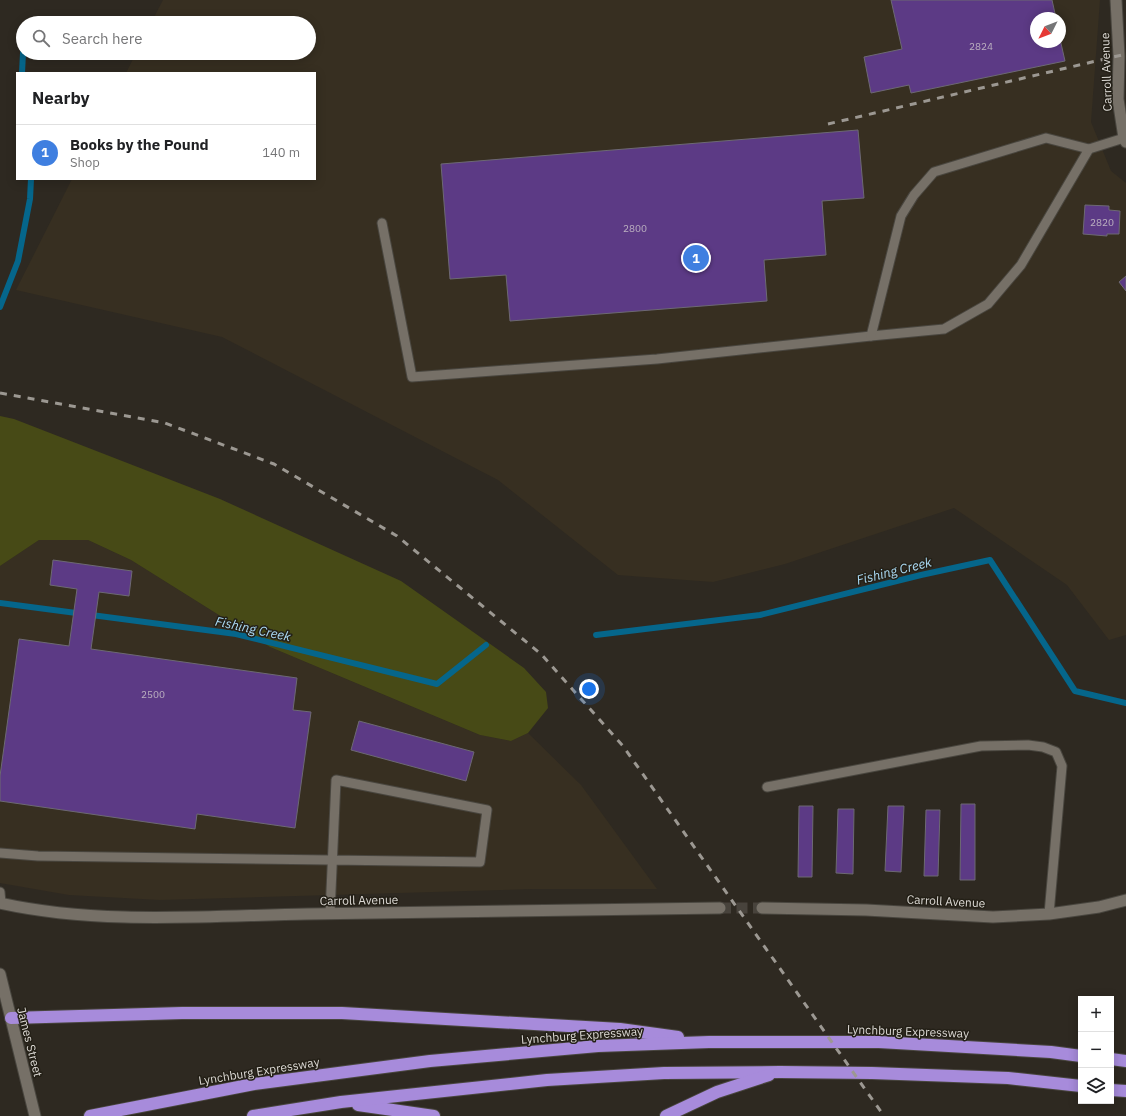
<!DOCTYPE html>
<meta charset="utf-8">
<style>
:root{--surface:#fff;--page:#f2f2f2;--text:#202124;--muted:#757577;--line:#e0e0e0;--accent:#6c5c7f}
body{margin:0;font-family:"IBM Plex Sans",sans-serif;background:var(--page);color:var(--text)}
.controls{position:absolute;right:12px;bottom:12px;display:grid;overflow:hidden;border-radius:0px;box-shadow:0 2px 10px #0003}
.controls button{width:36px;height:36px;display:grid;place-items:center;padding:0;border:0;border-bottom:1px solid var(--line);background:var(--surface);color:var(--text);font:20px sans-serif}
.compass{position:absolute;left:1030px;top:12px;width:36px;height:36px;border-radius:50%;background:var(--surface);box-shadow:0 2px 10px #0003;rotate:228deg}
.you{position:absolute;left:589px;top:689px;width:14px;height:14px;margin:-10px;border:3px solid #fff;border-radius:50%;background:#1a73e8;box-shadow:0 0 0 6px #1a73e833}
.badge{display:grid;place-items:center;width:26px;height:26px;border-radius:50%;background:var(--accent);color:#fff;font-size:13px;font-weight:700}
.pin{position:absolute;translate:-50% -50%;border:2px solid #fff;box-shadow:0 1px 4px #0006}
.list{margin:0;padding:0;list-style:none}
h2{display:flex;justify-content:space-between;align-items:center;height:52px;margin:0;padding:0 16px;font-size:17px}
h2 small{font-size:13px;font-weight:400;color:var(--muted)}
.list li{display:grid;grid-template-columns:26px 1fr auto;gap:12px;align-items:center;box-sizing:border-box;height:56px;padding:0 16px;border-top:1px solid var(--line)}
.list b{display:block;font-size:15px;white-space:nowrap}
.list p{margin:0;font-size:13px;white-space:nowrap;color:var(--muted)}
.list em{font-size:13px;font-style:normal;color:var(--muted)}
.icon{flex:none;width:22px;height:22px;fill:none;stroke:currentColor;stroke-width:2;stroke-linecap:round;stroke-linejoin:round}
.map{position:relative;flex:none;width:1126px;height:1116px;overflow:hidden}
.search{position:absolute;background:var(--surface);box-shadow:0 2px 10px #0003;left:16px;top:16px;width:300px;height:44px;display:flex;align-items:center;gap:10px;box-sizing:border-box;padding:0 14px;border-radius:22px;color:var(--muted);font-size:15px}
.panel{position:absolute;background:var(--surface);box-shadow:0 2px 10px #0003;left:16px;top:72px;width:300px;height:108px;border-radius:0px}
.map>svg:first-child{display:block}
.built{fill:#372f21;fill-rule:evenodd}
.green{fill:#474a16}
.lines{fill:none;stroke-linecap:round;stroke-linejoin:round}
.stream{stroke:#05668b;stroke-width:6}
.building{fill:#5c3a85;stroke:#6d6973}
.tertiary-tunnel{stroke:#48433c;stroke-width:11;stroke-dasharray:11 5.5;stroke-linecap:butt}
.service-casing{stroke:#49463f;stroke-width:11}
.tertiary-casing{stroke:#49463f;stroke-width:13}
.motorway-casing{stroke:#49463f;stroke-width:14}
.service{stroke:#767067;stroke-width:9}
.tertiary{stroke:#767067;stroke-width:11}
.motorway{stroke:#a78bdb;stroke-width:12}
.rail{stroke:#9c9892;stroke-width:3;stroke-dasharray:7 7;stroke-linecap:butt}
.labels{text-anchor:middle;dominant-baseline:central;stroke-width:3;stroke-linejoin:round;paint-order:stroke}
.number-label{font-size:10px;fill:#bcb1c0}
.street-label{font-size:12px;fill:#dcd9d4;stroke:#242017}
.water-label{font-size:13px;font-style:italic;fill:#abdaf4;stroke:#242017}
</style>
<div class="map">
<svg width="1126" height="1116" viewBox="0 0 1126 1116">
<rect width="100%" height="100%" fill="#2e2921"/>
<g class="built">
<path d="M163 0H1100L1091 122 1111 171 1126 183V635L1109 640 1067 585 954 508 785 564 713 582 618 575 498 480 222 337 16 290 72 179H315V73H126L136 53H309V23H151ZM1036 18H1060V42H1036Z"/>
<path d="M39 540H88L131 560 270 647 480 735 511 741 528 733 581 785 657 889H533L160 900 69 895 0 883V566Z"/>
</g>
<path class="green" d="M0 416 14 419 220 499 401 581 524 668 546 692 548 708 528 733 511 741 480 735 270 647 131 560 88 540H39L0 566Z"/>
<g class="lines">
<g class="stream">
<path d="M22 73 23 53"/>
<path d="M0 307 18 261 30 199 31 179"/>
<path d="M0 603 236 634 437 684 486 645"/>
<path d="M596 635 760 615 921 575 990 560 1075 691 1126 703"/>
</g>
</g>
<g class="building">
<path d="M891 0H1052L1056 18H1036V42H1060V39L1065 61 911 93 909 85 871 93 864 57 902 49Z"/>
<path d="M858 130 864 198 822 201 826 255 764 260 767 301 510 321 506 275 450 279 441 164Z"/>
<path d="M1085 205 1109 206V210L1120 211 1119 234H1107V236L1083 234Z"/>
<path d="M1126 276V291L1119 282Z"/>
<path d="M53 560 132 571 129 596 99 592 91 649 297 678 293 710 311 712 295 828 197 814 195 829 0 801V776L19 639 69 646 77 589 50 585Z"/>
<path d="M359 721 474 752 466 781 351 750Z"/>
<path d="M961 804H975V880H960Z"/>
<path d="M799 806H813L812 877H798Z"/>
<path d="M888 806H904L901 872 885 871Z"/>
<path d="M838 809H854L853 874 836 873Z"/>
<path d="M926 810H940L938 876H924Z"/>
</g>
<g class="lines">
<path class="tertiary-tunnel" d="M720 908H762"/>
<g class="service-casing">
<g id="service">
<path d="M382 223 412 377 657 359 871 336 944 329 988 304 1021 265 1089 149 1124 138"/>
<path d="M871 336 901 216 914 195 934 172 1046 138 1089 149"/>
<path d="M767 787 981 746 1028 745 1043 747 1056 752 1062 766 1049 914"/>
<path d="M0 853 38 856 480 862 487 810 336 780 330 913"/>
<path d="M0 892 1 903"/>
</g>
</g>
<g class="tertiary-casing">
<g id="tertiary">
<path d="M1116 0 1119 56 1118 99 1124 138 1126 142"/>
<path d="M0 903C100 925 205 916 307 914 445 911 583 909 720 908"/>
<path d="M762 908 866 910 993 917 1049 914 1099 907 1126 900"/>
<path d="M0 974 35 1116"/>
</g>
</g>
<g class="motorway-casing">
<g id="motorway">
<path d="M11 1018 182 1013H342L620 1029 678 1037"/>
<path d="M1111 1059 1126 1061"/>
<path d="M1111 1090 1126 1091"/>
<path d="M358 1105 434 1116"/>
<path d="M90 1116 254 1084 430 1061 598 1046 709 1042H879L1051 1052 1081 1056"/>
<path d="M253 1116 341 1102 547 1080 664 1073 780 1072 872 1073 1008 1078 1081 1086"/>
<path d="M666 1116 717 1092 769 1075"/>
</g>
</g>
<use href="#service" class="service"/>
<use href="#tertiary" class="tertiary"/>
<use href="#motorway" class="motorway"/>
<g class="rail">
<path d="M828 124 1126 54"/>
<path d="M0 393 165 423 274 464 397 536 541 654 623 746 884 1116"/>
</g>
</g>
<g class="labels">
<g class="number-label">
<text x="981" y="46">2824</text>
<text x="1102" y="222">2820</text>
<text x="635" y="228">2800</text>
<text x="153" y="694">2500</text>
</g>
<g class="street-label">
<text transform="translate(1106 72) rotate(-92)">Carroll Avenue</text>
<text transform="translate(359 900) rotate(-1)">Carroll Avenue</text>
<text transform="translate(946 901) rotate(3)">Carroll Avenue</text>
<text transform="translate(908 1031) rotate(2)">Lynchburg Expressway</text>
<text transform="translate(582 1035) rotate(-4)">Lynchburg Expressway</text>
<text transform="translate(30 1042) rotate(76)">James Street</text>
<text transform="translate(259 1071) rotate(-9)">Lynchburg Expressway</text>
</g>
<g class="water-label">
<text transform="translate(894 571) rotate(-14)">Fishing Creek</text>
<text transform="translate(253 629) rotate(12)">Fishing Creek</text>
</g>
</g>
</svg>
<div class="controls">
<button>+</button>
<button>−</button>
<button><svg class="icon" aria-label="layers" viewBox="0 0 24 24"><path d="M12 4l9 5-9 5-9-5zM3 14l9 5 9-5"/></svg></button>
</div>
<svg class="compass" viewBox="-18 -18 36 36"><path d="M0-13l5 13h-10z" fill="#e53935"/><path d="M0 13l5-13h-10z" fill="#757577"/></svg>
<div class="you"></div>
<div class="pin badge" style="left:696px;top:258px;background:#3f7fe0">1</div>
<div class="search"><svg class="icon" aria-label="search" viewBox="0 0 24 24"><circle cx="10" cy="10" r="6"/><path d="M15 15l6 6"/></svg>Search here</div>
<section class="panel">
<h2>Nearby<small></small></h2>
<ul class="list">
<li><span class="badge" style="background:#3f7fe0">1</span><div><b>Books by the Pound</b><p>Shop</p></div><em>140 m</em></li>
</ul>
</section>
</div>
